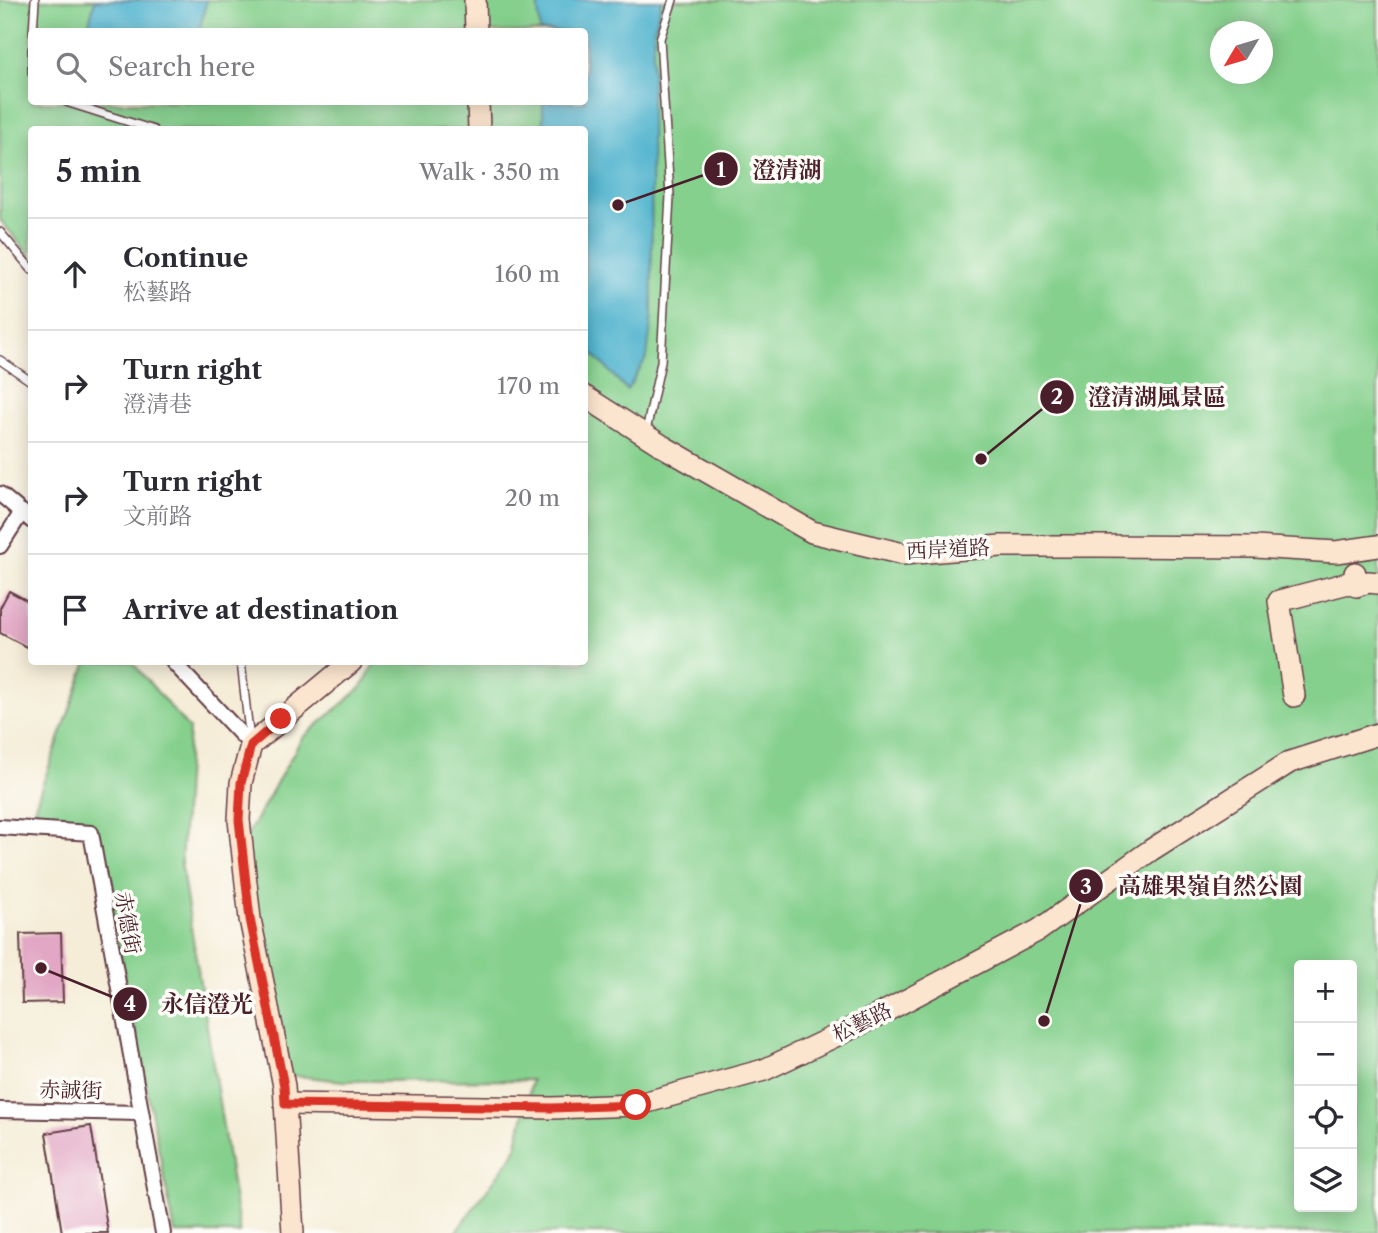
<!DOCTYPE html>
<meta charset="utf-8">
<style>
:root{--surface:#fff;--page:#f2f2f3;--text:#2b2b33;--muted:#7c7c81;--line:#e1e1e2}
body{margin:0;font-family:"Libre Caslon Text","Noto Serif TC",serif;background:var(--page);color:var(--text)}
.controls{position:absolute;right:21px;bottom:21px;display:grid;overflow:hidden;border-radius:7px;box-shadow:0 4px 18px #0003}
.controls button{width:63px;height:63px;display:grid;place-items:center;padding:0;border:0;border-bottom:2px solid var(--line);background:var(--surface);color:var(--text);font:35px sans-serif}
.compass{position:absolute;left:1210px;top:21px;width:63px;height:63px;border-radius:50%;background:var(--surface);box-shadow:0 4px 18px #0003;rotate:232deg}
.stop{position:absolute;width:21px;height:21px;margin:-16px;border:5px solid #d93025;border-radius:50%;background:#fff}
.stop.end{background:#d93025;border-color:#fff;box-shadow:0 2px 7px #0008}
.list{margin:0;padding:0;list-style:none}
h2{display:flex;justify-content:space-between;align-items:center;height:91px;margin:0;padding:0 28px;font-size:30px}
h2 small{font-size:23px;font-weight:400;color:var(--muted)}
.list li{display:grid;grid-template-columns:46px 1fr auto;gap:21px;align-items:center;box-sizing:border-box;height:112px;padding:0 28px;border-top:2px solid var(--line)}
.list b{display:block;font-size:26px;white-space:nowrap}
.list p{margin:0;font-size:23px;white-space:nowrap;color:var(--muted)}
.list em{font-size:23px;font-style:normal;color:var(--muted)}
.icon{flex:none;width:38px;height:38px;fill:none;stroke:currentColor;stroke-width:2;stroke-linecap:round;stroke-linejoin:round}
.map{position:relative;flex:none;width:1378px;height:1233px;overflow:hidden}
.search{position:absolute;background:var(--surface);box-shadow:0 4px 18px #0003;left:28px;top:28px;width:560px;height:77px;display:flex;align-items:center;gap:18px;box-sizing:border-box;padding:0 24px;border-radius:7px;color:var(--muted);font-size:26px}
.panel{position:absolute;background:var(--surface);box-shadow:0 4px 18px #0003;left:28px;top:126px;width:560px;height:539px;border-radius:7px}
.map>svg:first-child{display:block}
.green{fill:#85d08d;stroke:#68785c;stroke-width:2;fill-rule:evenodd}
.water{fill:#4fb3ce;stroke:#4c697c;stroke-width:2}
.building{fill:#e2a7c5}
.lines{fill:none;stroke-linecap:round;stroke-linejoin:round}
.lane-casing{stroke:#643e45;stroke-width:10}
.street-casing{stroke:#643e45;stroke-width:18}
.secondary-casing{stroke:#643e45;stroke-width:24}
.lane{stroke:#fff;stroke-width:7}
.street{stroke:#fff;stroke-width:14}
.secondary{stroke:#fce5cf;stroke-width:21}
.route{stroke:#d93025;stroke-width:9}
.labels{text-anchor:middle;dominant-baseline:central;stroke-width:7;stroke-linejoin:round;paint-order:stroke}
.street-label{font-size:21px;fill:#4a1f2b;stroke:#fdfcf7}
.leader{fill:none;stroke:#4a1f2b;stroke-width:2.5}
.callout-dot{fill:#4a1f2b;stroke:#fdfcf7;stroke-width:2.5}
.mark-label{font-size:21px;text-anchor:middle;font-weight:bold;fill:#fff}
.callout-label{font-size:23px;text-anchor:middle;font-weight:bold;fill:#4a1f2b;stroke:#fdfcf7;stroke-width:7;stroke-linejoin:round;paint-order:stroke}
</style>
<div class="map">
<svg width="1378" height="1233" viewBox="0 0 1378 1233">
<rect width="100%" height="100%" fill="#fdfcf7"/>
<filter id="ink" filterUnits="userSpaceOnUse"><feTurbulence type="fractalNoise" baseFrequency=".0143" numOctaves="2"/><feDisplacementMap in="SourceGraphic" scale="14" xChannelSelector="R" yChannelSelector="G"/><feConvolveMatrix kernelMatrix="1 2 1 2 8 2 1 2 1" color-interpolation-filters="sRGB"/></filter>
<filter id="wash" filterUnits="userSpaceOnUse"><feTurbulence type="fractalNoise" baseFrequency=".00686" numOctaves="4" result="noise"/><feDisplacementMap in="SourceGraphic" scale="28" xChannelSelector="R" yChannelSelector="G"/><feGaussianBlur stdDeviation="1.57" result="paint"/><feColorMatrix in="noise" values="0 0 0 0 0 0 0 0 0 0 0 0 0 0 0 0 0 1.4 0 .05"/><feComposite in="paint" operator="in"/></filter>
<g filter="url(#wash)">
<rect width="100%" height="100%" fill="#f5edd8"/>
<g class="green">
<path d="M0 0H1378V1233H455L515 1152 532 1080 343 1081 289 1075 244 841 302 738 362 687 375 662H584V130H32L31 257 0 220ZM32 32H584V102H32ZM1220 32H1262V74H1220ZM1299 965H1352V1207H1299Z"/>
<path d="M87 662H132L189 729 181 864 240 1233H175L96 830 28 825Z"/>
</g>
<g class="water">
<path d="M95 0H207L199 31H87Z"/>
<path d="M537 0H662L654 31 651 104 652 316 647 357 627 390 585 345 584 130 543 129V102H584V32L540 31Z"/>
</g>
<g id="blocks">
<g class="building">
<path d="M9 591 32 603V650L0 633V608Z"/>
<path d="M61 933 63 1002 22 1003 20 934Z"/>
<path d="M91 1126 108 1233H62L46 1133Z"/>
</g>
</g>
</g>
<g filter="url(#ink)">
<use href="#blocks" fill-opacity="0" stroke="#643e45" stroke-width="2"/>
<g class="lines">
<g class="lane-casing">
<g id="lane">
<path d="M33 32 35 0"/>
<path d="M32 49V73"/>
<path d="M66 102 154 130"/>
<path d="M0 232 32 270"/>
<path d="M0 360 32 382"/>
<path d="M646 431 661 362 670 196 660 39 673 0"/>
<path d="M241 662 250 741"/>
</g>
</g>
<g class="street-casing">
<g id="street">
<path d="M0 494 32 521"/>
<path d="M0 546 22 512"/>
<path d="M173 662 251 745"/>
<path d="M0 827 91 833 163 1233"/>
<path d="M0 1110 140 1113"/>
</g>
</g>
<g class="secondary-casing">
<g id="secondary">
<path d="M475 0 476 32"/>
<path d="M478 102 479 130"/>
<path d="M584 396 664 447 812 532 903 554 1001 546H1099L1255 547 1336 552 1378 546"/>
<path d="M1355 573 1356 586 1368 582 1378 583"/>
<path d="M1294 696 1279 601 1356 581"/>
<path d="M285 1104 552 1108 636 1105 764 1070 871 1019 1039 930 1151 850 1290 762 1378 734"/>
<path d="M293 1233 284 1086 250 919 239 820 241 783 251 745 351 662"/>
</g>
</g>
<use href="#lane" class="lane"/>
<use href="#street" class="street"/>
<use href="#secondary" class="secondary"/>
</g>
</g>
<g class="lines" filter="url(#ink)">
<path class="route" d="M281 719 251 745 241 783 239 820 250 919 284 1086 285 1104 552 1108 636 1105"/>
</g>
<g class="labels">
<g class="street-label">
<text transform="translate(948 549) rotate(-3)">西岸道路</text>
<text transform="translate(128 923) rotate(80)">赤德街</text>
<text transform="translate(862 1022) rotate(-26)">松藝路</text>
<text transform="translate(71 1090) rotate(1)">赤誠街</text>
</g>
</g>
<path class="leader" d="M618 205L721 169M981 459L1057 397M1044 1021L1086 886M41 968L130 1004"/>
<g class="callout-dot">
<circle cx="618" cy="205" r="7"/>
<circle cx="981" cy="459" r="7"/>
<circle cx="1044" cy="1021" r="7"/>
<circle cx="41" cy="968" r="7"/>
<circle cx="721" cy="169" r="18"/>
<circle cx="1057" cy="397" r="18"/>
<circle cx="1086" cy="886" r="18"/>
<circle cx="130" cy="1004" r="18"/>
</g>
<g class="mark-label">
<text x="721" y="177">1</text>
<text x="1057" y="404">2</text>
<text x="1086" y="894">3</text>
<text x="130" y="1011">4</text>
</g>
<g class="callout-label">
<text x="787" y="178">澄清湖</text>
<text x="1157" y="405">澄清湖風景區</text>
<text x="1210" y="894">高雄果嶺自然公園</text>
<text x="207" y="1012">永信澄光</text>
</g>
</svg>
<div class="controls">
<button>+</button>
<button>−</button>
<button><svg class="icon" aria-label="locate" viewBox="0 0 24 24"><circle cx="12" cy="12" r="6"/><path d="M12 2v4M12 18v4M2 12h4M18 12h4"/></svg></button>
<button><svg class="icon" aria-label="layers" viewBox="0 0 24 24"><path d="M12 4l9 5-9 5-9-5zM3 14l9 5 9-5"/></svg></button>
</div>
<svg class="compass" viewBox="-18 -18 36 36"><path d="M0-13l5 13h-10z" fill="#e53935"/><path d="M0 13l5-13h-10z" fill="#7c7c81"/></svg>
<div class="stop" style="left:636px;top:1105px"></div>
<div class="stop end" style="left:281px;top:719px"></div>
<div class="search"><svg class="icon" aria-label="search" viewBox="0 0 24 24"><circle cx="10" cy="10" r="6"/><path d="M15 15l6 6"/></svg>Search here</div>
<section class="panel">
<h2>5 min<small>Walk · 350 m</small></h2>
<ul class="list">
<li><svg class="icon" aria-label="ahead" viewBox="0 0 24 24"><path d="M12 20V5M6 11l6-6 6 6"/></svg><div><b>Continue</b><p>松藝路</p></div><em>160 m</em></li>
<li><svg class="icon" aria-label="right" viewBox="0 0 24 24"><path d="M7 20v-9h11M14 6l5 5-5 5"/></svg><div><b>Turn right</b><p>澄清巷</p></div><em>170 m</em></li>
<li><svg class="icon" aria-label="right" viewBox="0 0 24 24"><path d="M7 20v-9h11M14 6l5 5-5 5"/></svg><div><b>Turn right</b><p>文前路</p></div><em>20 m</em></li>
<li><svg class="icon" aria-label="arrive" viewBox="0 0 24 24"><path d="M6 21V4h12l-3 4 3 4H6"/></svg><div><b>Arrive at destination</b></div></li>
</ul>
</section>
</div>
